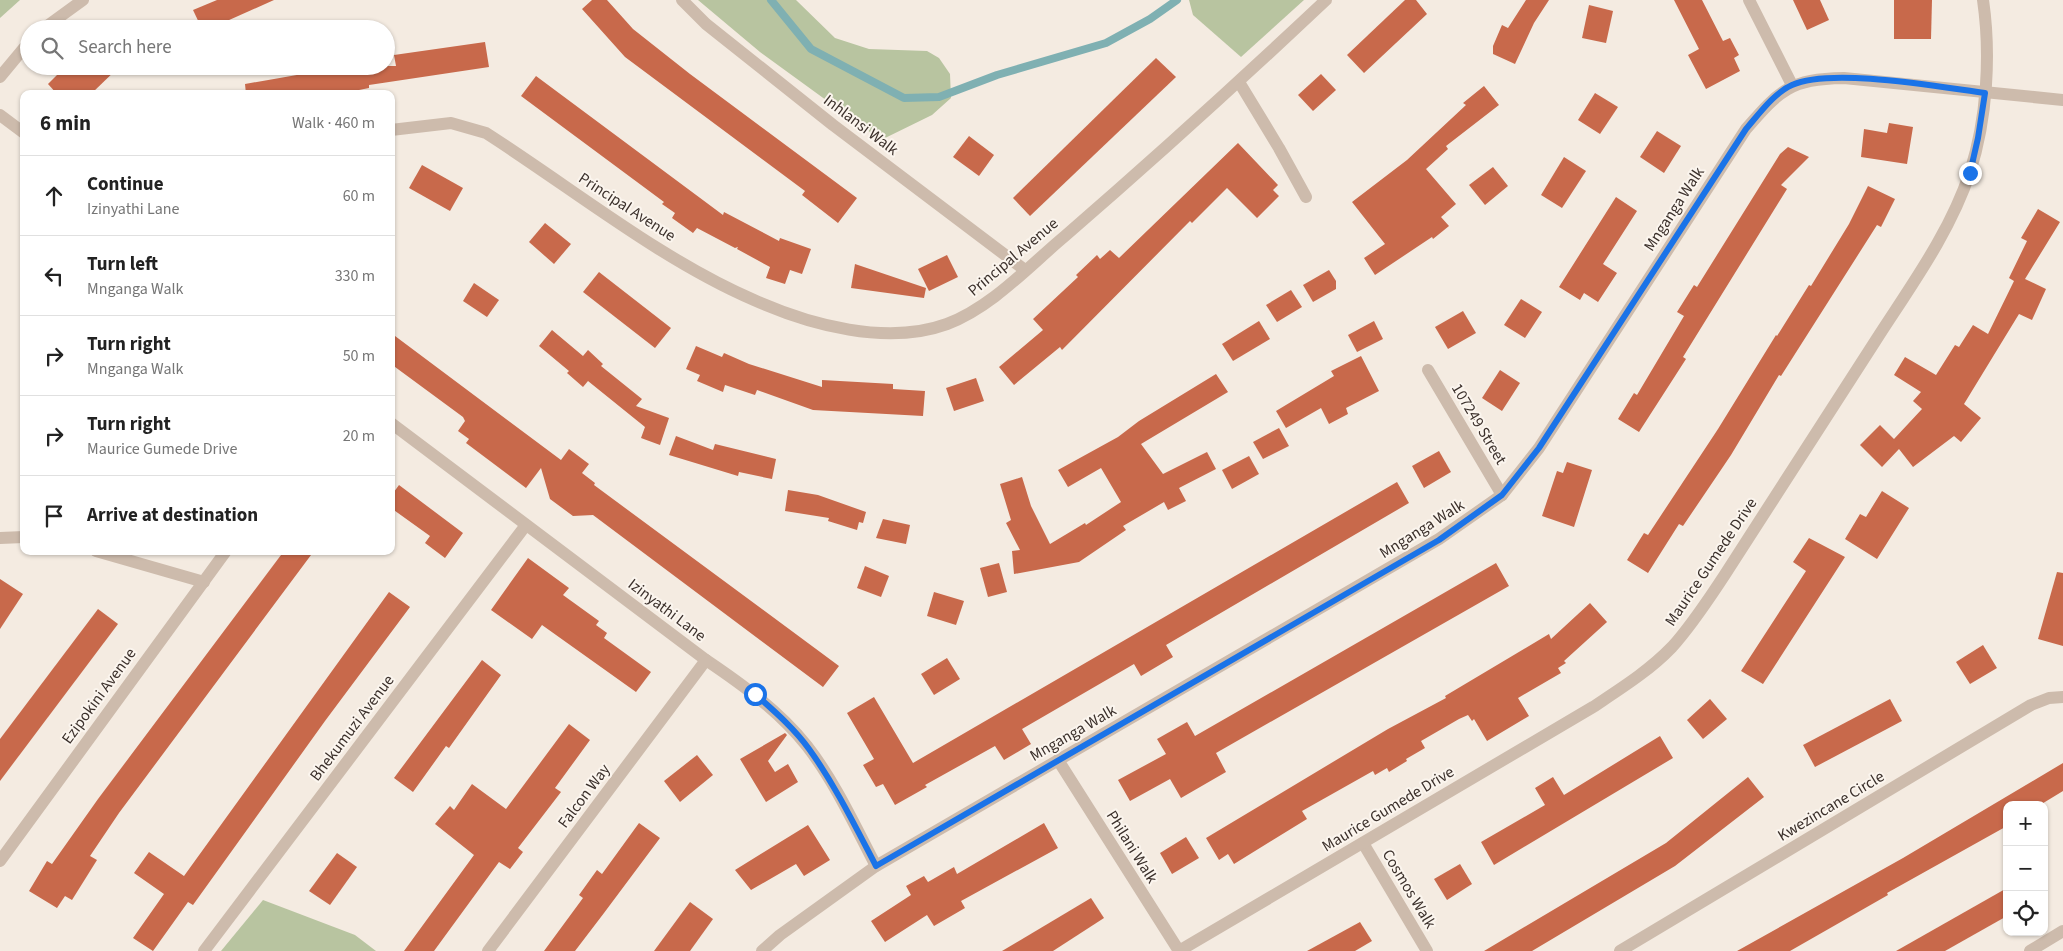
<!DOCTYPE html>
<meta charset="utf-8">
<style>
:root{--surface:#fff;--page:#f6f6f6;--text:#222;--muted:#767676;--line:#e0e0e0}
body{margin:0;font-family:"Source Sans 3",sans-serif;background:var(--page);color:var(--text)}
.controls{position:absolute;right:15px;bottom:15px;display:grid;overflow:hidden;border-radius:10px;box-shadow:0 1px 4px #0004}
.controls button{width:45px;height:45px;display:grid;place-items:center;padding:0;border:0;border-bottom:1px solid var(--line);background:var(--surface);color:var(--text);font:25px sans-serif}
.stop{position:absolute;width:15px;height:15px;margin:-11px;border:4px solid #1a73e8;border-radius:50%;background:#fff}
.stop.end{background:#1a73e8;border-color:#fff;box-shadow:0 1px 5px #0008}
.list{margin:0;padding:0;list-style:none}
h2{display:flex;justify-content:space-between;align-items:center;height:65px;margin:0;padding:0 20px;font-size:21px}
h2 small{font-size:16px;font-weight:400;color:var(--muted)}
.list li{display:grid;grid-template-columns:32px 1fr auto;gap:15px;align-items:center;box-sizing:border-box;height:80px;padding:0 20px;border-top:1px solid var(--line)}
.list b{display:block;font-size:19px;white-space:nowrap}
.list p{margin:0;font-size:16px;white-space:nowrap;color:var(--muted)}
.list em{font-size:16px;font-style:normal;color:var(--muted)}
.icon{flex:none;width:28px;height:28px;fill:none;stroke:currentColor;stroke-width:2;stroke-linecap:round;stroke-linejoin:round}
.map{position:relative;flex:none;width:2063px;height:951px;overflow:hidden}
.search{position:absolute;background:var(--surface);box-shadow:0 1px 4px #0004;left:20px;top:20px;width:375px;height:55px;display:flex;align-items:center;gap:12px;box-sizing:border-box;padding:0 18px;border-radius:28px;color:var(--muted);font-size:19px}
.panel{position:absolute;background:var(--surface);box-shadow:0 1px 4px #0004;left:20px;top:90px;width:375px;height:465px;border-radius:10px}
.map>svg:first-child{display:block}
.green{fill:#b8c4a0}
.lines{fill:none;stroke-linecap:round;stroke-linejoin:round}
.stream{stroke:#7fb0b2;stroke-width:8}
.building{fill:#c8694b}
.minor{stroke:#cdbbac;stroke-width:12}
.route{stroke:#1a73e8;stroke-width:6}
.labels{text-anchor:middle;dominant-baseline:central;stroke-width:4;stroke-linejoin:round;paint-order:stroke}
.street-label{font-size:16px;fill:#3b302b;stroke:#fbf5ee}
</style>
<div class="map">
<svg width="2063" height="951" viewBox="0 0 2063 951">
<rect width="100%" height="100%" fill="#f4ebe1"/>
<g class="green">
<path d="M0 0H20L0 18Z"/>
<path d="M698 0H796L835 38 869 49 927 51 939 58 950 74 951 98 932 115 881 140 760 52Z"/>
<path d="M1189 0H1304L1241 57 1193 15Z"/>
<path d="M263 900 355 935 376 951H221Z"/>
</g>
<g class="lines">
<path class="stream" d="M771 0 811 49 904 98 939 97 997 75 1106 43 1150 19 1177 0"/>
</g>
<g class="building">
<path d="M217 0H274L209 29H202L193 10Z"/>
<path d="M592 0H607L633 29 690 74 857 198 838 223 802 195 805 191 625 57 582 9Z"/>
<path d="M1405 0H1416L1427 14 1364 73 1347 55Z"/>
<path d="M1526 0H1549L1534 23 1515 64 1493 54V46L1502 25 1508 28Z"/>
<path d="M1674 0H1702L1723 41 1730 38 1739 55 1734 58 1740 71 1706 89 1688 55 1699 49Z"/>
<path d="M1793 0H1820L1829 20 1807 30Z"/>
<path d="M1894 0H1932L1931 39H1894Z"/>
<path d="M1589 5 1613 11 1606 43 1582 38Z"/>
<path d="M485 42 489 67 369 85V88L339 94H246L245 84 348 66H396L394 55Z"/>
<path d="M1156 58 1176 77 1030 216 1013 198Z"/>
<path d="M66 66H120L91 94H57L48 84Z"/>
<path d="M1321 74 1336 90 1313 111 1298 95Z"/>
<path d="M536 76 723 215 724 212 779 241 780 238 811 249 802 274 790 270 785 284 766 278 770 267 737 249 738 247 735 248 697 228 693 233 672 218 675 213 662 204 664 202 521 96Z"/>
<path d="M1484 86 1499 105 1446 146 1448 149 1426 169 1456 204 1441 217 1449 226 1433 239 1432 237 1375 275 1364 258 1385 244 1352 202 1407 160 1466 105 1463 103Z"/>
<path d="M1595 93 1618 107 1600 134 1578 120Z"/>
<path d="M1889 123 1913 127 1907 164 1861 157 1864 129 1887 133Z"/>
<path d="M1657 131 1681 146 1664 173 1640 157Z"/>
<path d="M969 136 994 155 979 176 953 157Z"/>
<path d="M1238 143 1278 185 1273 190 1279 196 1257 218 1227 188 1192 223 1190 221 1062 350 1060 347 1014 385 999 367 1043 330 1033 319 1078 277 1076 275 1097 255 1100 259 1110 250 1119 258Z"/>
<path d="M1788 147 1809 157 1781 185 1787 189 1683 357 1686 359 1639 432 1618 419 1634 393 1637 395 1684 316 1677 312 1694 285 1697 287 1780 154Z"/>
<path d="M1564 157 1586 171 1562 208 1541 195Z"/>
<path d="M422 165 463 188 450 211 409 188Z"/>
<path d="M1493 167 1508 186 1485 205 1469 185Z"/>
<path d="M1868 186 1895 199 1881 227 1877 225 1781 376 1779 375 1731 455 1683 526 1679 524 1648 573 1627 560 1644 533 1648 535 1718 429 1776 335 1777 336 1809 285 1811 286 1849 224Z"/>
<path d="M1616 197 1637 211 1603 264 1617 273 1598 302 1584 293 1580 300 1559 287Z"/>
<path d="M2038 209 2060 222 2025 279 2046 289 2032 320 2019 314 1964 404 1981 418 1961 442 1954 436 1913 467 1899 449 1882 467 1860 445 1880 425 1894 439 1922 409 1913 401 1921 392 1894 375 1905 357 1936 375 1955 345 1959 347 1973 325 1988 334 2014 281 2009 278 2027 241 2021 238Z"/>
<path d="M545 223 571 244 554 264 529 242Z"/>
<path d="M947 255 958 277 929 291 918 269Z"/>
<path d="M855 264 926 288 924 298 851 288Z"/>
<path d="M1329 270 1336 281V289L1313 302 1303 285Z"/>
<path d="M599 272 671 328 655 348 583 292Z"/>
<path d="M474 283 499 300 487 317 463 301Z"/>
<path d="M1291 290 1302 307 1277 322 1266 305Z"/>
<path d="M1521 299 1542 312 1525 338 1504 325Z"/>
<path d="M1463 311 1476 333 1448 349 1435 327Z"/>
<path d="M1259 321 1270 339 1233 361 1222 344Z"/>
<path d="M1374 321 1383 339 1357 352 1348 335Z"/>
<path d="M552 330 583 356 588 350 603 364 601 366 642 399 636 406 669 418 660 445 641 438 645 427 588 381 583 387 567 373 569 371 539 346Z"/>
<path d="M391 333 561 460 569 449 589 464 582 473 595 483 594 485 839 666 823 687 593 515 573 516 550 499 541 468 526 488 466 443 469 439 458 431 465 421 463 417 391 364Z"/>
<path d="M696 346 722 357 724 353 749 364 822 387V380L893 384V389L925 391 923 416 813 410 757 390 755 395 725 385 723 392 697 381 700 375 686 369Z"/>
<path d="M1361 356 1379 391 1346 408 1348 414 1329 424 1321 408 1286 428 1276 411 1334 376 1331 371Z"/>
<path d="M1500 370 1520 383 1502 411 1482 398Z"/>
<path d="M1216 374 1228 392 1141 444 1163 474 1207 452 1216 469 1179 488 1186 501 1168 510 1164 502 1123 526 1126 530 1079 562 1014 574 1012 551 1020 550 1006 523 1011 520 1000 484 1022 477 1031 506 1050 544 1085 523 1086 525 1121 502 1101 468 1068 487 1058 470 1118 437 1139 421Z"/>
<path d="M976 378 984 401 954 411 946 388Z"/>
<path d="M1279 428 1289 446 1263 459 1253 442Z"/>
<path d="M676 436 713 450 715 444 776 459 772 479 739 472 738 476 669 455Z"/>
<path d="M1439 451 1451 472 1424 488 1412 466Z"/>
<path d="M1249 456 1259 474 1232 489 1222 470Z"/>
<path d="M1567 462 1592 470 1574 527 1542 516 1557 471 1563 473Z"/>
<path d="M1397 482 1409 503 1166 645 1173 657 1141 676 1134 664 1022 729 1031 744 1004 760 995 746 925 785 927 787 895 805 883 784 876 787 863 765 874 759 847 713 874 697 913 763Z"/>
<path d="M399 485 463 533 445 558 425 543 430 536 391 508V496Z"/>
<path d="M788 490 818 495 866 512 863 523 859 522 857 530 828 521 829 518 785 511Z"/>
<path d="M1882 491 1909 508 1877 559 1845 539 1860 514 1866 517Z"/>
<path d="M883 519 910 525 906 544 876 538Z"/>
<path d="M1809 538 1845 557 1763 684 1741 671 1806 571 1793 562Z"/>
<path d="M284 551H314L119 813 90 856 97 860 72 900 65 896 57 908 29 891 47 861 52 864 98 799Z"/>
<path d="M528 558 569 588 563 595 599 621 596 625 607 633 604 638 651 672 636 692 542 625 532 639 491 610Z"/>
<path d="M999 563 1007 592 988 597 980 568Z"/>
<path d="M1496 563 1509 586 1216 753 1226 772 1181 798 1170 779 1130 801 1118 780 1166 754 1157 739 1187 722 1195 736Z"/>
<path d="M865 566 889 576 881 597 857 588Z"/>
<path d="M2057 572 2063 573V646L2038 639Z"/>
<path d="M0 579 23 594 0 629Z"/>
<path d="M389 592 410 607 325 721 193 905 188 902 153 951 133 938 164 894 134 873 149 852 184 876Z"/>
<path d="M934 592 964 601 956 625 927 616Z"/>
<path d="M1590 603 1607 622 1564 661 1566 663 1558 668 1561 673 1518 698 1529 716 1487 741 1474 719 1472 721 1468 715 1459 719 1421 741 1425 748 1406 759 1407 761 1389 772 1387 768 1375 775 1373 771 1302 811 1307 819 1234 864 1228 854 1219 860 1206 838 1388 729 1446 698 1445 696 1549 634 1551 639Z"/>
<path d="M98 609 118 624 0 781V739Z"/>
<path d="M1983 645 1997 668 1970 684 1956 662Z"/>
<path d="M947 658 960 679 934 695 921 674Z"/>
<path d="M482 660 501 675 449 748 446 746 413 792 394 778Z"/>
<path d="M1710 699 1727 719 1703 739 1687 720Z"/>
<path d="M1890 699 1902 721 1815 767 1803 745Z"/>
<path d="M569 724 590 740 555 788 561 792 518 848 523 852 510 869 499 862 434 951H404L474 855 435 824 450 806 454 810 472 784 506 809Z"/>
<path d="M785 733 787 735 768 761 775 772 788 764 798 782 766 802 740 759Z"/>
<path d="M1660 736 1673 758 1494 865 1481 842 1545 805 1535 788 1553 777 1564 795Z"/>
<path d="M697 755 713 775 680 802 664 781Z"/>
<path d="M2063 763V791L2040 805H2007V826L1887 893 1888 895 1790 951H1737L1903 858Z"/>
<path d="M1748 777 1764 797 1675 866 1532 951H1484L1666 843Z"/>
<path d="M639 823 660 838 604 913 575 951H544L583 898 579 895 597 870 602 874Z"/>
<path d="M1044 823 1058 848 961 901 965 908 934 926 927 915 885 942 871 921 911 895 906 886 924 876 928 882 954 867 957 874Z"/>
<path d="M808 825 830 860 804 876 796 864 751 890 735 870Z"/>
<path d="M1186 837 1199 858 1172 874 1160 853Z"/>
<path d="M337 853 357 867 330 905 309 891Z"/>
<path d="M1460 864 1472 884 1447 900 1434 879Z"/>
<path d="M2007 888V916L1945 951H1896Z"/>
<path d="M1091 898 1104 918 1053 951H1002Z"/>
<path d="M690 902 713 919 690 951H654Z"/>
<path d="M1360 922 1372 941 1355 951H1307Z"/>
</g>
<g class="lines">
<g class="minor">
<path d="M682 0 706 24 833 125 1025 270"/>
<path d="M1749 0 1792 85"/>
<path d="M43 29 83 0"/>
<path d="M0 77 29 42"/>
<path d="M1239 82 1279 148 1306 197"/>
<path d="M0 115 24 133"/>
<path d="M391 130 451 123 486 133C572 188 661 260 754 300 810 325 887 346 947 324 992 307 1029 266 1065 236 1154 159 1241 80 1326 0"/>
<path d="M1428 370 1502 495"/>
<path d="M391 423 706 660C743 685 779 711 807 746 835 782 855 826 876 866"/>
<path d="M0 538 24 537"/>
<path d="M96 551 204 582"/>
<path d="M1058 760 1179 951"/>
<path d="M1363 843 1427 951"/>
<path d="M0 861 226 551"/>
<path d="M204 951 526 525"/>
<path d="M488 951 706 660"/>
<path d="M762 951 780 935 876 866 1439 539 1502 495 1539 448 1746 129C1780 90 1790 79 1844 78L2063 100"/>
<path d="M1179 951 1593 707C1620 689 1649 671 1672 647 1692 625 1708 600 1724 576 1775 497 1825 419 1876 340 1910 287 1950 233 1970 172 1987 119 1991 55 1983 0"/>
<path d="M1620 951 2031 705 2049 698 2063 697"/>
<path d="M2030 951 2063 931"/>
</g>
</g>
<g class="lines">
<path class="route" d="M755 694C774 711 794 728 809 749 835 785 855 826 876 866L1439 540 1502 495 1539 448 1746 129C1759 114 1774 93 1792 85 1831 67 1940 87 1985 93L1978 138 1970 173"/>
</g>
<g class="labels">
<g class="street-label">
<text transform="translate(861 125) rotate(37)">Inhlansi Walk</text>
<text transform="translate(627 207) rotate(33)">Principal Avenue</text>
<text transform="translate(1674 209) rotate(-57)">Mnganga Walk</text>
<text transform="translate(1013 257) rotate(-40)">Principal Avenue</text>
<text transform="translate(1479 424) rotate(59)">107249 Street</text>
<text transform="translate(1422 529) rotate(-32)">Mnganga Walk</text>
<text transform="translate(1711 562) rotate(-56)">Maurice Gumede Drive</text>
<text transform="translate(667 610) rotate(37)">Izinyathi Lane</text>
<text transform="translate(99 696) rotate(-54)">Ezipokini Avenue</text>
<text transform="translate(352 728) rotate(-53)">Bhekumuzi Avenue</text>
<text transform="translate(1073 733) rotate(-30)">Mnganga Walk</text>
<text transform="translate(584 796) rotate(-53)">Falcon Way</text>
<text transform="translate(1831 806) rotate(-31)">Kwezincane Circle</text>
<text transform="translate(1388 809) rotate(-31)">Maurice Gumede Drive</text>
<text transform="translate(1132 847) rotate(58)">Philani Walk</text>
<text transform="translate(1409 889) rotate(59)">Cosmos Walk</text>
</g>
</g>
</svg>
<div class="controls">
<button>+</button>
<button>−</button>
<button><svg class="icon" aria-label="locate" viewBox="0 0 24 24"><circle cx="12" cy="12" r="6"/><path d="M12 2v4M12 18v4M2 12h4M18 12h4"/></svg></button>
</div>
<div class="stop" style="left:755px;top:694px"></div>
<div class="stop end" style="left:1970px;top:173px"></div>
<div class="search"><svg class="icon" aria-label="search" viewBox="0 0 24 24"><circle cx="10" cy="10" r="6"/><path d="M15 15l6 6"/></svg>Search here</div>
<section class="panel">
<h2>6 min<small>Walk · 460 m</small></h2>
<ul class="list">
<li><svg class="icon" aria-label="ahead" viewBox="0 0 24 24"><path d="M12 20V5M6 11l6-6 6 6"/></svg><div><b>Continue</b><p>Izinyathi Lane</p></div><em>60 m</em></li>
<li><svg class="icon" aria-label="left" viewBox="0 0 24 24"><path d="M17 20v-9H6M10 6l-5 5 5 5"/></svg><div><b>Turn left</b><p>Mnganga Walk</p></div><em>330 m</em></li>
<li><svg class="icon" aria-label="right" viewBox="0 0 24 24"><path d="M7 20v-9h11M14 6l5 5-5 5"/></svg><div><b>Turn right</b><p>Mnganga Walk</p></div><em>50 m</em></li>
<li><svg class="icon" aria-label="right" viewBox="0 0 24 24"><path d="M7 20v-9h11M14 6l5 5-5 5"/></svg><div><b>Turn right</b><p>Maurice Gumede Drive</p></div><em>20 m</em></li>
<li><svg class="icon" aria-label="arrive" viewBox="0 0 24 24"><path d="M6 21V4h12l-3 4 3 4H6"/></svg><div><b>Arrive at destination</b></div></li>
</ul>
</section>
</div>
